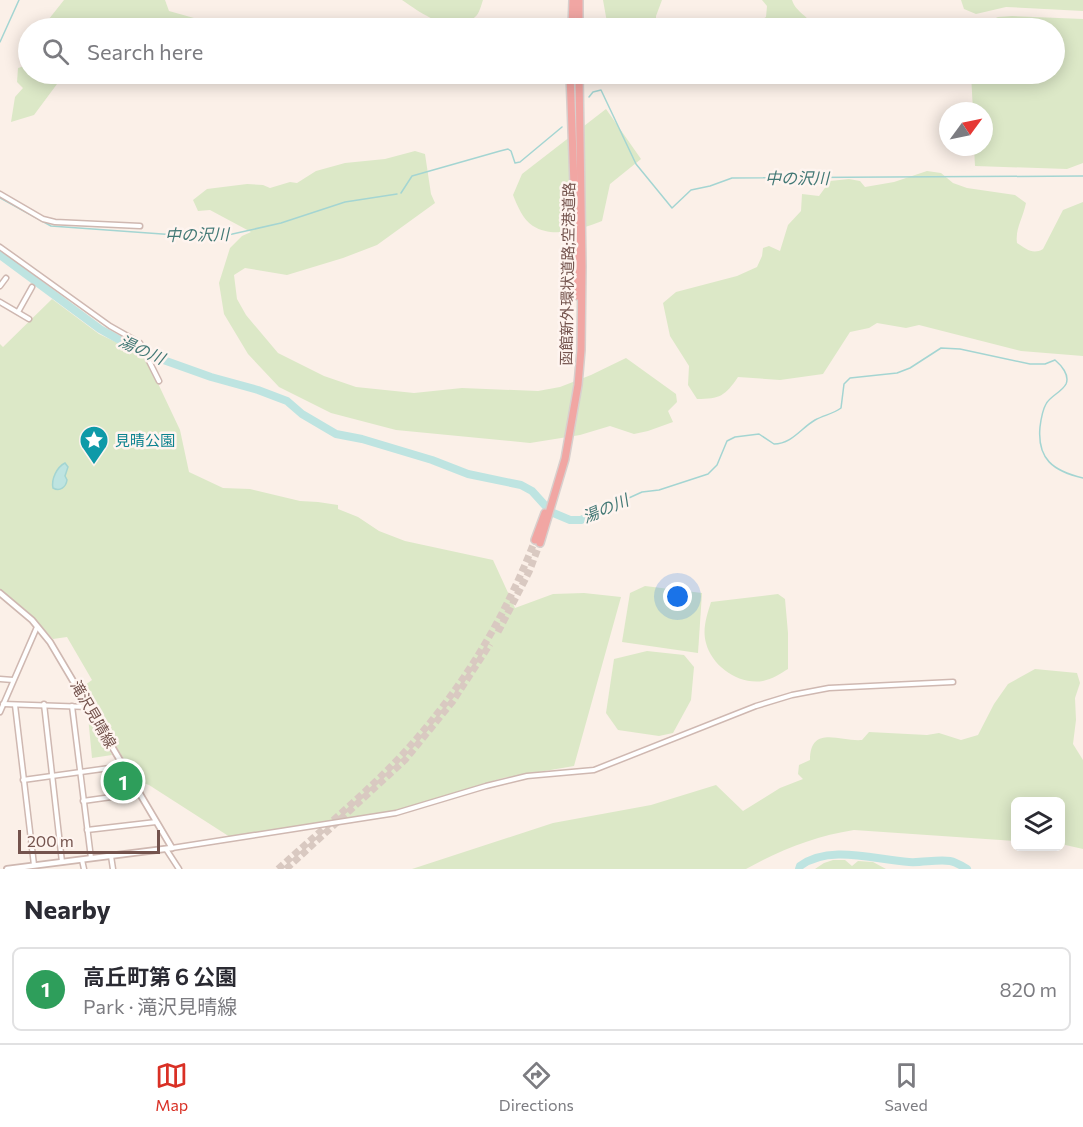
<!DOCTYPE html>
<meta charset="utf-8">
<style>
:root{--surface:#fff;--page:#f2f2f3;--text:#2b2b33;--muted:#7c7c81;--line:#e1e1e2;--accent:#d93025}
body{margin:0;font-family:Commissioner,"Noto Sans JP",sans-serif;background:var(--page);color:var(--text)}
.controls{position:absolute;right:18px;bottom:18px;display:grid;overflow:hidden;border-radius:9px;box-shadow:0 3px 15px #0003}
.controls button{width:54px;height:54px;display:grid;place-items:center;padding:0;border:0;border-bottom:2px solid var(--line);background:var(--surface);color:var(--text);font:30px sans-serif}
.compass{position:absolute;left:939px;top:102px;width:54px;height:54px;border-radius:50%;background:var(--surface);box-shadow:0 3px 15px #0003;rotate:57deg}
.scale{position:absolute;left:18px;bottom:15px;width:142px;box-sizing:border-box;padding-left:6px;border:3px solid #74534d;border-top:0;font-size:16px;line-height:21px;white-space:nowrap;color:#74534d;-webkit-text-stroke:4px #fef4ef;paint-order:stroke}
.you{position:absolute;left:678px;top:597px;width:21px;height:21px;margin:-15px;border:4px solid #fff;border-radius:50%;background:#1a73e8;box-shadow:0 0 0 9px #1a73e833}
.badge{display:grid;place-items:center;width:39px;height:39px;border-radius:50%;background:var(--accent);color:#fff;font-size:20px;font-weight:700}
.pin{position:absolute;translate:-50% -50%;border:3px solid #fff;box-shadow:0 2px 6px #0006}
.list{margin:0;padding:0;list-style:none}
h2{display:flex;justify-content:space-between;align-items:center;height:78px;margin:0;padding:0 24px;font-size:26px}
h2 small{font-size:20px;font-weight:400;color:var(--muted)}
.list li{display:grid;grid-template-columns:39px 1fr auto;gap:18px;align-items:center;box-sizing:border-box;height:84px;margin:0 12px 12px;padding:0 12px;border:2px solid var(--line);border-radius:9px}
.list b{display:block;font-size:22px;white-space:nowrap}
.list p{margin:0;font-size:20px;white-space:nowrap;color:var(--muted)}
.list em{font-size:20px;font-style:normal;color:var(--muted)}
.icon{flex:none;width:33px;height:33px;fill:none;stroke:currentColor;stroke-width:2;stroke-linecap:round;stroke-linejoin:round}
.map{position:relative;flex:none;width:1083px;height:869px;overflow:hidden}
.search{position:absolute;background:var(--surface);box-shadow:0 3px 15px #0003;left:18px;right:18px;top:18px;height:66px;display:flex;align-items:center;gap:15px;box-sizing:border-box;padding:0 21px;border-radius:33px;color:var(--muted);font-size:22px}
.sheet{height:174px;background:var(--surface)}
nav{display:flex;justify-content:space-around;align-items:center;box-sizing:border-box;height:84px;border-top:2px solid var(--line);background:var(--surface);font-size:16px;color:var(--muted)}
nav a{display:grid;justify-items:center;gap:3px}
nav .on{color:var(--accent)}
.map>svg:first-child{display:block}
.green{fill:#dce8c7}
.water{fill:#bee4e1;stroke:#a4d5d2;stroke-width:1.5}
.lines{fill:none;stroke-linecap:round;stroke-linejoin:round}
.stream{stroke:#a4d5d2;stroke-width:1.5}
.river{stroke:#bee4e1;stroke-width:8}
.motorway-tunnel{stroke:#d9c9c1;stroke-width:7;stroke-dasharray:7 3.5;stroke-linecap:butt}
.minor-casing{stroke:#cfb8b1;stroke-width:7}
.tertiary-casing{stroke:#cfb8b1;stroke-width:8}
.motorway-casing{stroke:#d8cfcd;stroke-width:10}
.minor{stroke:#fff;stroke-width:4}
.tertiary{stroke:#fff;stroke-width:4.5}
.motorway{stroke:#f1a6a3;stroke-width:7}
.labels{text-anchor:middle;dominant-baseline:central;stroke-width:5;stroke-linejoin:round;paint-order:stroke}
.street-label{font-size:15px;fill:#74534d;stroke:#fef4ef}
.culture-label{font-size:15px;fill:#0d838f;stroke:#fef4ef;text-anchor:start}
.water-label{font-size:16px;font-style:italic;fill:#427875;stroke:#fef4ef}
</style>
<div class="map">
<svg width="1083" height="869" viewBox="0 0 1083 869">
<rect width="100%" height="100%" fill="#fbf0e8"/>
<g class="green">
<path d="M64 0H165L169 11 201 20 209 26 203 28H43L45 24Z"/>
<path d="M402 0H483C481 6 479 14 475 17 453 37 421 13 402 0Z"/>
<path d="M603 0H662L656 16V28H608Z"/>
<path d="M762 0H792C796 13 810 16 813 28H787L780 25 779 28H755L758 22 766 17 767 6Z"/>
<path d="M961 0H1083V11L1006 7 976 14 964 9Z"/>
<path d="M1012 16 1083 19V163L1067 169 975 166 974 147H984V111H973L971 74H1054V28H984L987 22 998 17Z"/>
<path d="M28 65V74H68V78L57 84 34 115 11 122 15 97 23 88 17 82 18 68Z"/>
<path d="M606 109 641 159 610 184 602 221C581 229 554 239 533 226 523 220 517 205 513 195L522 174Z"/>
<path d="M415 151 425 154 431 194 435 203 377 245 343 258 287 275 245 268 234 275 237 299 246 315 278 353 324 376 356 387 414 393 462 388 538 391 560 387 591 375 626 358 676 394 677 402 668 411 673 422 648 431 634 434 610 426 580 435 530 443 396 430 331 413 279 387 248 354 224 314 219 283 230 248 242 236 251 232 210 210 198 211 193 200 207 189 247 184 263 185 270 188 290 182 297 183 316 171 345 163 385 159Z"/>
<path d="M927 171 941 173 953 183 967 188 1015 195 1026 203C1023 218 1015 229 1017 243 1026 249 1033 255 1043 249L1063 210 1083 202V356L1021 351 919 325 906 328 877 323 869 328 850 332 823 374 780 380 738 377C725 396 720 399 697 399L688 385 689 366 670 336 663 303 676 292 737 276 757 267 762 256 763 248 769 246 780 251 788 225 801 211 802 194 819 196 830 181 849 179 860 181 865 187 894 182Z"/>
<path d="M52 299 99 334 145 356 180 430 189 472 223 488 250 489 300 501 318 502 338 505V509L358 517 379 531 405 541 493 560 515 608 553 594 584 593 621 597 574 766 503 778 394 811 230 837 149 785 137 781 81 688 92 680 67 637 53 639 32 616 0 589V344L3 347Z"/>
<path d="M645 586 702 593 698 653 622 642 630 593Z"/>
<path d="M778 594 785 599 788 633V669C780 674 772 679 763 681 738 685 712 666 706 643 702 629 707 615 711 602Z"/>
<path d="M647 651 684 655 694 667 691 700 673 733 659 736 618 730 606 713 614 659Z"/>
<path d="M1035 669 1077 673 1080 683 1075 698 1076 720 1073 744 1083 760V849L1061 844 1060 802H1016L1015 841 854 830C815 836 780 850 746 869H412L553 823 651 805 716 785 743 811 780 788 803 779 798 774 799 765 810 760C810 724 841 742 862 740L869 732 927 735 939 733 961 740 978 735 994 704 1008 684Z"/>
<path d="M89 715 112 755 92 758 88 716Z"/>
<path d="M833 860H845L852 866 858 861 873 862 886 869H815L824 863Z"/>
</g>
<path class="water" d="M65 463 68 467 65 476 67 480C66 487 60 492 53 488 51 479 57 467 65 463Z"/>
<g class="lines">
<g class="stream">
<path d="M0 42 19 0"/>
<path d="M589 97 593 92 601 90 636 164 672 208 691 190 710 186 732 178 1083 176"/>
<path d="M401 193 412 176 500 151 508 149 511 151 515 163 520 162 562 127"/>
<path d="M0 198 51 226 190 236 228 235 281 223 345 202 397 194"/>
<path d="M620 502 642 492 659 490 708 474 717 465 727 441 735 437 759 434 774 444C792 444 801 428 815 420 824 415 833 414 841 408L844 384 850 378 897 373 910 368 941 348 960 349 1030 364H1045L1055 360C1061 365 1070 375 1066 384 1062 392 1050 396 1046 404 1042 411 1041 419 1040 427 1037 459 1053 471 1083 478"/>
</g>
<g class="river">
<path d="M0 255 100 329 141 352 211 377 258 390 287 401 302 414 336 434 362 439 432 460 468 474 521 485 532 491 551 512 570 520H581L620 502"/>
<path d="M799 869 800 866C830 844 875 860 909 862 922 863 937 859 950 861 956 862 962 866 967 869"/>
</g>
<g class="motorway-tunnel">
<path d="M498 632 529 572 540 543"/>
<path d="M278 869C319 832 362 797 400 757 459 694 504 621 535 540"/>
<path d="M286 869 405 760 453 701 490 644"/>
</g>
<g class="minor-casing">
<g id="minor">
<path d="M0 194 43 219 55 222 140 226"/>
<path d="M0 247 110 326 140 343 159 381"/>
<path d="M0 286 6 278"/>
<path d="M0 302 29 319"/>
<path d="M18 312 32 287"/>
<path d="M0 679 13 680"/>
<path d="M3 704 89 707"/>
<path d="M44 704 62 862"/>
<path d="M15 705 34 865"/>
<path d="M72 706 91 858"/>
<path d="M0 712 37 627"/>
<path d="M23 780 124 766"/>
<path d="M83 801 140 793"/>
<path d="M87 830 156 822"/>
<path d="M172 848 396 813 486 786 527 776 594 770 756 706 792 695 829 688 953 682"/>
<path d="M166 849 179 869"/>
<path d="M111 856 113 869"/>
<path d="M82 860 84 869"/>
</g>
</g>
<g class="tertiary-casing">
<path id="tertiary" d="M0 593 32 620 50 642 172 848 7 869"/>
</g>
<g class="motorway-casing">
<g id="motorway">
<path d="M572 28 573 0"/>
<path d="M579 28V0"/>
<path d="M570 74 578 296"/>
<path d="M535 540 545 513"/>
<path d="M540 543 565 459 578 385 581 350 582 266 579 74"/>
</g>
</g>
<use href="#minor" class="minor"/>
<use href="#tertiary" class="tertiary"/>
<use href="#motorway" class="motorway"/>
</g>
<defs>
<g id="sight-pin" transform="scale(1.5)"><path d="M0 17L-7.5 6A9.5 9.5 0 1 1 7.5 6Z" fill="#0f9aa8" stroke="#fef4ef"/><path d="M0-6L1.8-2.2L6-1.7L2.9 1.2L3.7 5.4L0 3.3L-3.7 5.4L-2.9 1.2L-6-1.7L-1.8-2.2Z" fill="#fff"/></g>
</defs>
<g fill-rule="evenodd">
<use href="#sight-pin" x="94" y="440"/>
</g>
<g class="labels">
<g class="street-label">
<text transform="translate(567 274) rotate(-89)">函館新外環状道路;空港道路</text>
<text transform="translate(94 714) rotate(60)">滝沢見晴線</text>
</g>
<g class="culture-label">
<text x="115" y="440">見晴公園</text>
</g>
<g class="water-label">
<text x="797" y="177">中の沢川</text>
<text transform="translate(197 234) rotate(-1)">中の沢川</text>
<text transform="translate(142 349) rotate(24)">湯の川</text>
<text transform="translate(605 508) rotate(-23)">湯の川</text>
</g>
</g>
</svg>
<div class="controls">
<button><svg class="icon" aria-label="layers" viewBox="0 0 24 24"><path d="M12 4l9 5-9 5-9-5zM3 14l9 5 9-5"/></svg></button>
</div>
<svg class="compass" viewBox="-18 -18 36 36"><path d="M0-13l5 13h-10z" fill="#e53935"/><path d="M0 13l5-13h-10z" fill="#7c7c81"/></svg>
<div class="scale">200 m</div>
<div class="you"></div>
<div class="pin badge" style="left:123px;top:781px;background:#2e9e5b">1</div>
<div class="search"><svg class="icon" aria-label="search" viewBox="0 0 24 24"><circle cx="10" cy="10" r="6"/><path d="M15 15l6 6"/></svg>Search here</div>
</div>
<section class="sheet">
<h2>Nearby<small></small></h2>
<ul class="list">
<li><span class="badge" style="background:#2e9e5b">1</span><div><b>高丘町第６公園</b><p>Park · 滝沢見晴線</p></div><em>820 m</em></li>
</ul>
</section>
<nav>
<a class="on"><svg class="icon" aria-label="map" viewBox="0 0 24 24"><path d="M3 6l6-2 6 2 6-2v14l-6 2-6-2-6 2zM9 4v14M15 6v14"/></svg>Map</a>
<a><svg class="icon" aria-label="directions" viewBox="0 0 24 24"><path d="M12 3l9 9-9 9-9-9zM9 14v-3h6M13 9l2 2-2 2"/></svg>Directions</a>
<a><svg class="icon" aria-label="saved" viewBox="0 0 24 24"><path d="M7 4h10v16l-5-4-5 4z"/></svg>Saved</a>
</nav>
